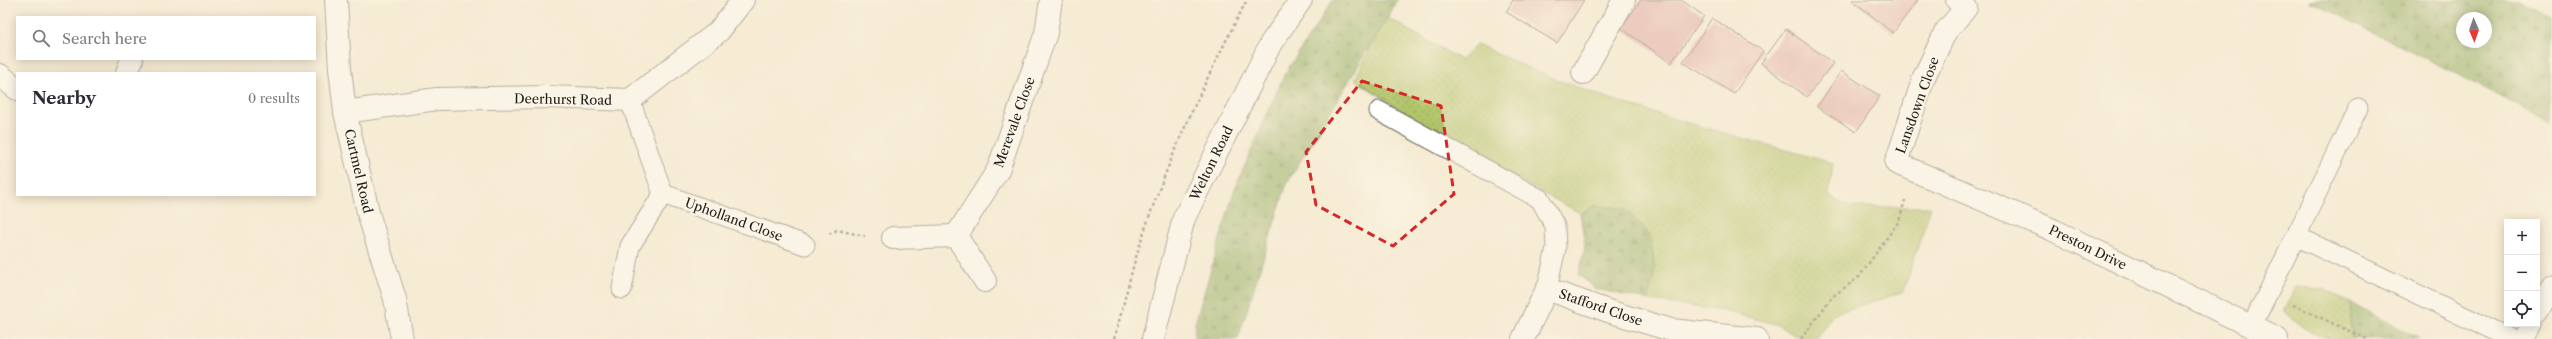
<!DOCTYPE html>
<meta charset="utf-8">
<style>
:root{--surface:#fff;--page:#f2f2f3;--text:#2b2b33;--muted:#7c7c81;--line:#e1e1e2}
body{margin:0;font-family:"Libre Caslon Text",serif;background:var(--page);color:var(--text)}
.controls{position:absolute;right:12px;bottom:12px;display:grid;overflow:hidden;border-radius:0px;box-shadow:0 2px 10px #0003}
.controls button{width:36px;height:36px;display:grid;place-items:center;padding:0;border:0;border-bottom:1px solid var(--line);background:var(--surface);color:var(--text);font:20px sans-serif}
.compass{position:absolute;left:2456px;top:12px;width:36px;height:36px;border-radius:50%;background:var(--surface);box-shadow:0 2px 10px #0003;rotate:178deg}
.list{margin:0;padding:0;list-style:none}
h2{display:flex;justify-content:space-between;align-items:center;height:52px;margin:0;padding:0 16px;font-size:17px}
h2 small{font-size:13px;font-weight:400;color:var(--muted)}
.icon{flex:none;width:22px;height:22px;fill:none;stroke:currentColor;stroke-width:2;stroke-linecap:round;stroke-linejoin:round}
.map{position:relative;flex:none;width:2552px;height:339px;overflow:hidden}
.search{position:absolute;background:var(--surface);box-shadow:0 2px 10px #0003;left:16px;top:16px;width:300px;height:44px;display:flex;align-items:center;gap:10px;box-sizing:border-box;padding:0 14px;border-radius:0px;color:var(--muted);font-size:15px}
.panel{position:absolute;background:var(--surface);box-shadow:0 2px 10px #0003;left:16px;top:72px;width:300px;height:124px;border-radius:0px}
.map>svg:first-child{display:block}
.grass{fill:url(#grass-dots);stroke:#667042}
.forest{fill:url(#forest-firs);stroke:#54633c;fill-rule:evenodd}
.building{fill:#e1a7a5}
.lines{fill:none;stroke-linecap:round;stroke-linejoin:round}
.service-casing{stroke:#68645c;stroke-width:21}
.minor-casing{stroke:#68645c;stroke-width:24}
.tertiary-casing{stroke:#68645c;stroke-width:24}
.path{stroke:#68645c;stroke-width:2.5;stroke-dasharray:3 3;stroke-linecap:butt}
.service{stroke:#fff;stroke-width:19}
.minor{stroke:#fff;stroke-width:22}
.tertiary{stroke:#fff;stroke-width:22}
.marked{fill:none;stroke:#d62828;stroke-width:3;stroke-dasharray:8 5;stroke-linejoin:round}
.labels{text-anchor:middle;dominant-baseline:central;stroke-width:4;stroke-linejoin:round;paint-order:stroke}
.street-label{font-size:13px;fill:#1c1c1c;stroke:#fcf5e5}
</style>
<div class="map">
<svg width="2552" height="339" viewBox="0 0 2552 339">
<defs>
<pattern id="grass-dots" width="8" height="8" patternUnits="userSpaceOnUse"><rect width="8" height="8" fill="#b0c569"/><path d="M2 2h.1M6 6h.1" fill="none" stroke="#97a95a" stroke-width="1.8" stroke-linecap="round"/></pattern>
<pattern id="forest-firs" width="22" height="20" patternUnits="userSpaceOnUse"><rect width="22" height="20" fill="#8caa5d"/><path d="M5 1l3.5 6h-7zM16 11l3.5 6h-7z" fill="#728a4c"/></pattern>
</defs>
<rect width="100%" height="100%" fill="#fcf5e5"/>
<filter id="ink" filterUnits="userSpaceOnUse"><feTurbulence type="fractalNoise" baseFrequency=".025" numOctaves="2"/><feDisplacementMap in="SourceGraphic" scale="8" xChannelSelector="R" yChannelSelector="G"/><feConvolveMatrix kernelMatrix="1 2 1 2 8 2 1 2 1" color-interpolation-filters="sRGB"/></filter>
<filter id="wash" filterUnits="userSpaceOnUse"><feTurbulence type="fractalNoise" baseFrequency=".012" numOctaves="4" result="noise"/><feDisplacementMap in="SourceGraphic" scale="16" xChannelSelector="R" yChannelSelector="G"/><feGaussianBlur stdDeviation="0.9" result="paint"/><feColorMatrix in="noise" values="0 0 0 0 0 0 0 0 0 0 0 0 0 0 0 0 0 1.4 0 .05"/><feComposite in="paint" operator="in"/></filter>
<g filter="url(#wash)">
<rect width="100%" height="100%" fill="#f6ebd3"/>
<g class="grass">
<path d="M1387 17 1461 60 1477 44C1589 101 1713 129 1833 163L1829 196 1850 207H1931L1903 292 1833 314 1816 339H1801L1776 324 1723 311 1659 302 1596 289 1579 275 1585 247 1580 213 1453 145 1355 79Z"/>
<path d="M2296 287 2324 289 2350 302 2352 339C2317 339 2310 334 2284 312Z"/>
</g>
<g class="forest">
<path d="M1333 0H1398L1287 183 1238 339H1194L1195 323 1235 188 1284 75Z"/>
<path d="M2309 0H2518L2552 15V122ZM2462 18H2486V42H2462Z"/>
<path d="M1596 205 1625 209 1650 235 1655 270 1648 300 1596 289 1579 275 1585 247 1581 213Z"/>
<path d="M2350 302 2421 339H2352Z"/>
</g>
<g id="blocks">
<g class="building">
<path d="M1513 0H1584L1557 43 1506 12Z"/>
<path d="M1641 0H1681L1704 16 1671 63 1621 28Z"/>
<path d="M1852 0H1918L1893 33Z"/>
<path d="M1712 18 1763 51 1734 94 1683 62Z"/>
<path d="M1786 29 1833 63 1807 97 1761 63Z"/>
<path d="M1841 71 1880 96 1856 132 1817 107Z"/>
</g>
</g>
</g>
<g filter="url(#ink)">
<use href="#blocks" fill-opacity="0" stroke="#68645c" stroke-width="1"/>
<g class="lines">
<g class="service-casing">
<g id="service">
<path d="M1379 111 1540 199 1555 226 1556 248 1547 289"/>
<path d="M663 194 805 245"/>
<path d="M2296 236 2358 108"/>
<path d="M622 289 630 246 663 194 630 100"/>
<path d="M2537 313 2552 287"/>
<path d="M2251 327 2296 236 2511 339"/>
<path d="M2523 339 2531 324"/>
</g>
</g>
<g class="minor-casing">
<g id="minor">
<path d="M336 0 340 69 345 112 369 216 395 299 402 339"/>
<path d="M1957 0 1966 8 1946 31 1924 77 1896 163 2053 230 2277 339"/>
<path d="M127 73 132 59"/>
<path d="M1583 73 1624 0"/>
<path d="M0 75 17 89"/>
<path d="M345 112 437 99 546 97 630 100 718 32 743 0"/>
<path d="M893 238 956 236"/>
<path d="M985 281 956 236 998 170 1046 33 1051 0"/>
<path d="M1523 339 1547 289 1608 311 1671 330 1757 339"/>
</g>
</g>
<g class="tertiary-casing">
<path id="tertiary" d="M1153 339 1184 218 1271 43 1301 0"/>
</g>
<g class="path">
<path d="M829 234 837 230 865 236"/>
<path d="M2293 305 2367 339"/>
<path d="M1114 339C1122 312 1128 284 1136 257 1163 168 1204 82 1247 0"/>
<path d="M1801 339 1832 297 1859 277 1899 221 1905 200"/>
</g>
<use href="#service" class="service"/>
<use href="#minor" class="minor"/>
<use href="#tertiary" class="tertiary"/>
</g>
</g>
<path d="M0 0H2552V339H0ZM1362 81 1441 106 1454 194 1393 246 1316 205 1306 152Z" fill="#f6ebd3" fill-opacity=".55" fill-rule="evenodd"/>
<path class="marked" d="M1362 81 1441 106 1454 194 1393 246 1316 205 1306 152Z"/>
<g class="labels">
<g class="street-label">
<text transform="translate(563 99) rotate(1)">Deerhurst Road</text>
<text transform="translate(1917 105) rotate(-70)">Lansdown Close</text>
<text transform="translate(1014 122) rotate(-70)">Merevale Close</text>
<text transform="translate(1211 163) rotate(-64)">Welton Road</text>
<text transform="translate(359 171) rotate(77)">Cartmel Road</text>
<text transform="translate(734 219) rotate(20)">Upholland Close</text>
<text transform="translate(2088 247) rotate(26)">Preston Drive</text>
<text transform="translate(1601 307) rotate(19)">Stafford Close</text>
</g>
</g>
</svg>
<div class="controls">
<button>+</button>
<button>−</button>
<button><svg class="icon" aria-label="locate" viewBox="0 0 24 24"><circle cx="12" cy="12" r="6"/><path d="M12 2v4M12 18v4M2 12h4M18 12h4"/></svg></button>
</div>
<svg class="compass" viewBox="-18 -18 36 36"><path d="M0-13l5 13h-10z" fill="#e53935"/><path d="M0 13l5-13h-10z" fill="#7c7c81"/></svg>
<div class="search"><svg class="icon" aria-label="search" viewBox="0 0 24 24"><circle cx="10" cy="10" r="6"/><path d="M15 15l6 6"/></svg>Search here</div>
<section class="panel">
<h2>Nearby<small>0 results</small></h2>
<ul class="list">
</ul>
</section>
</div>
